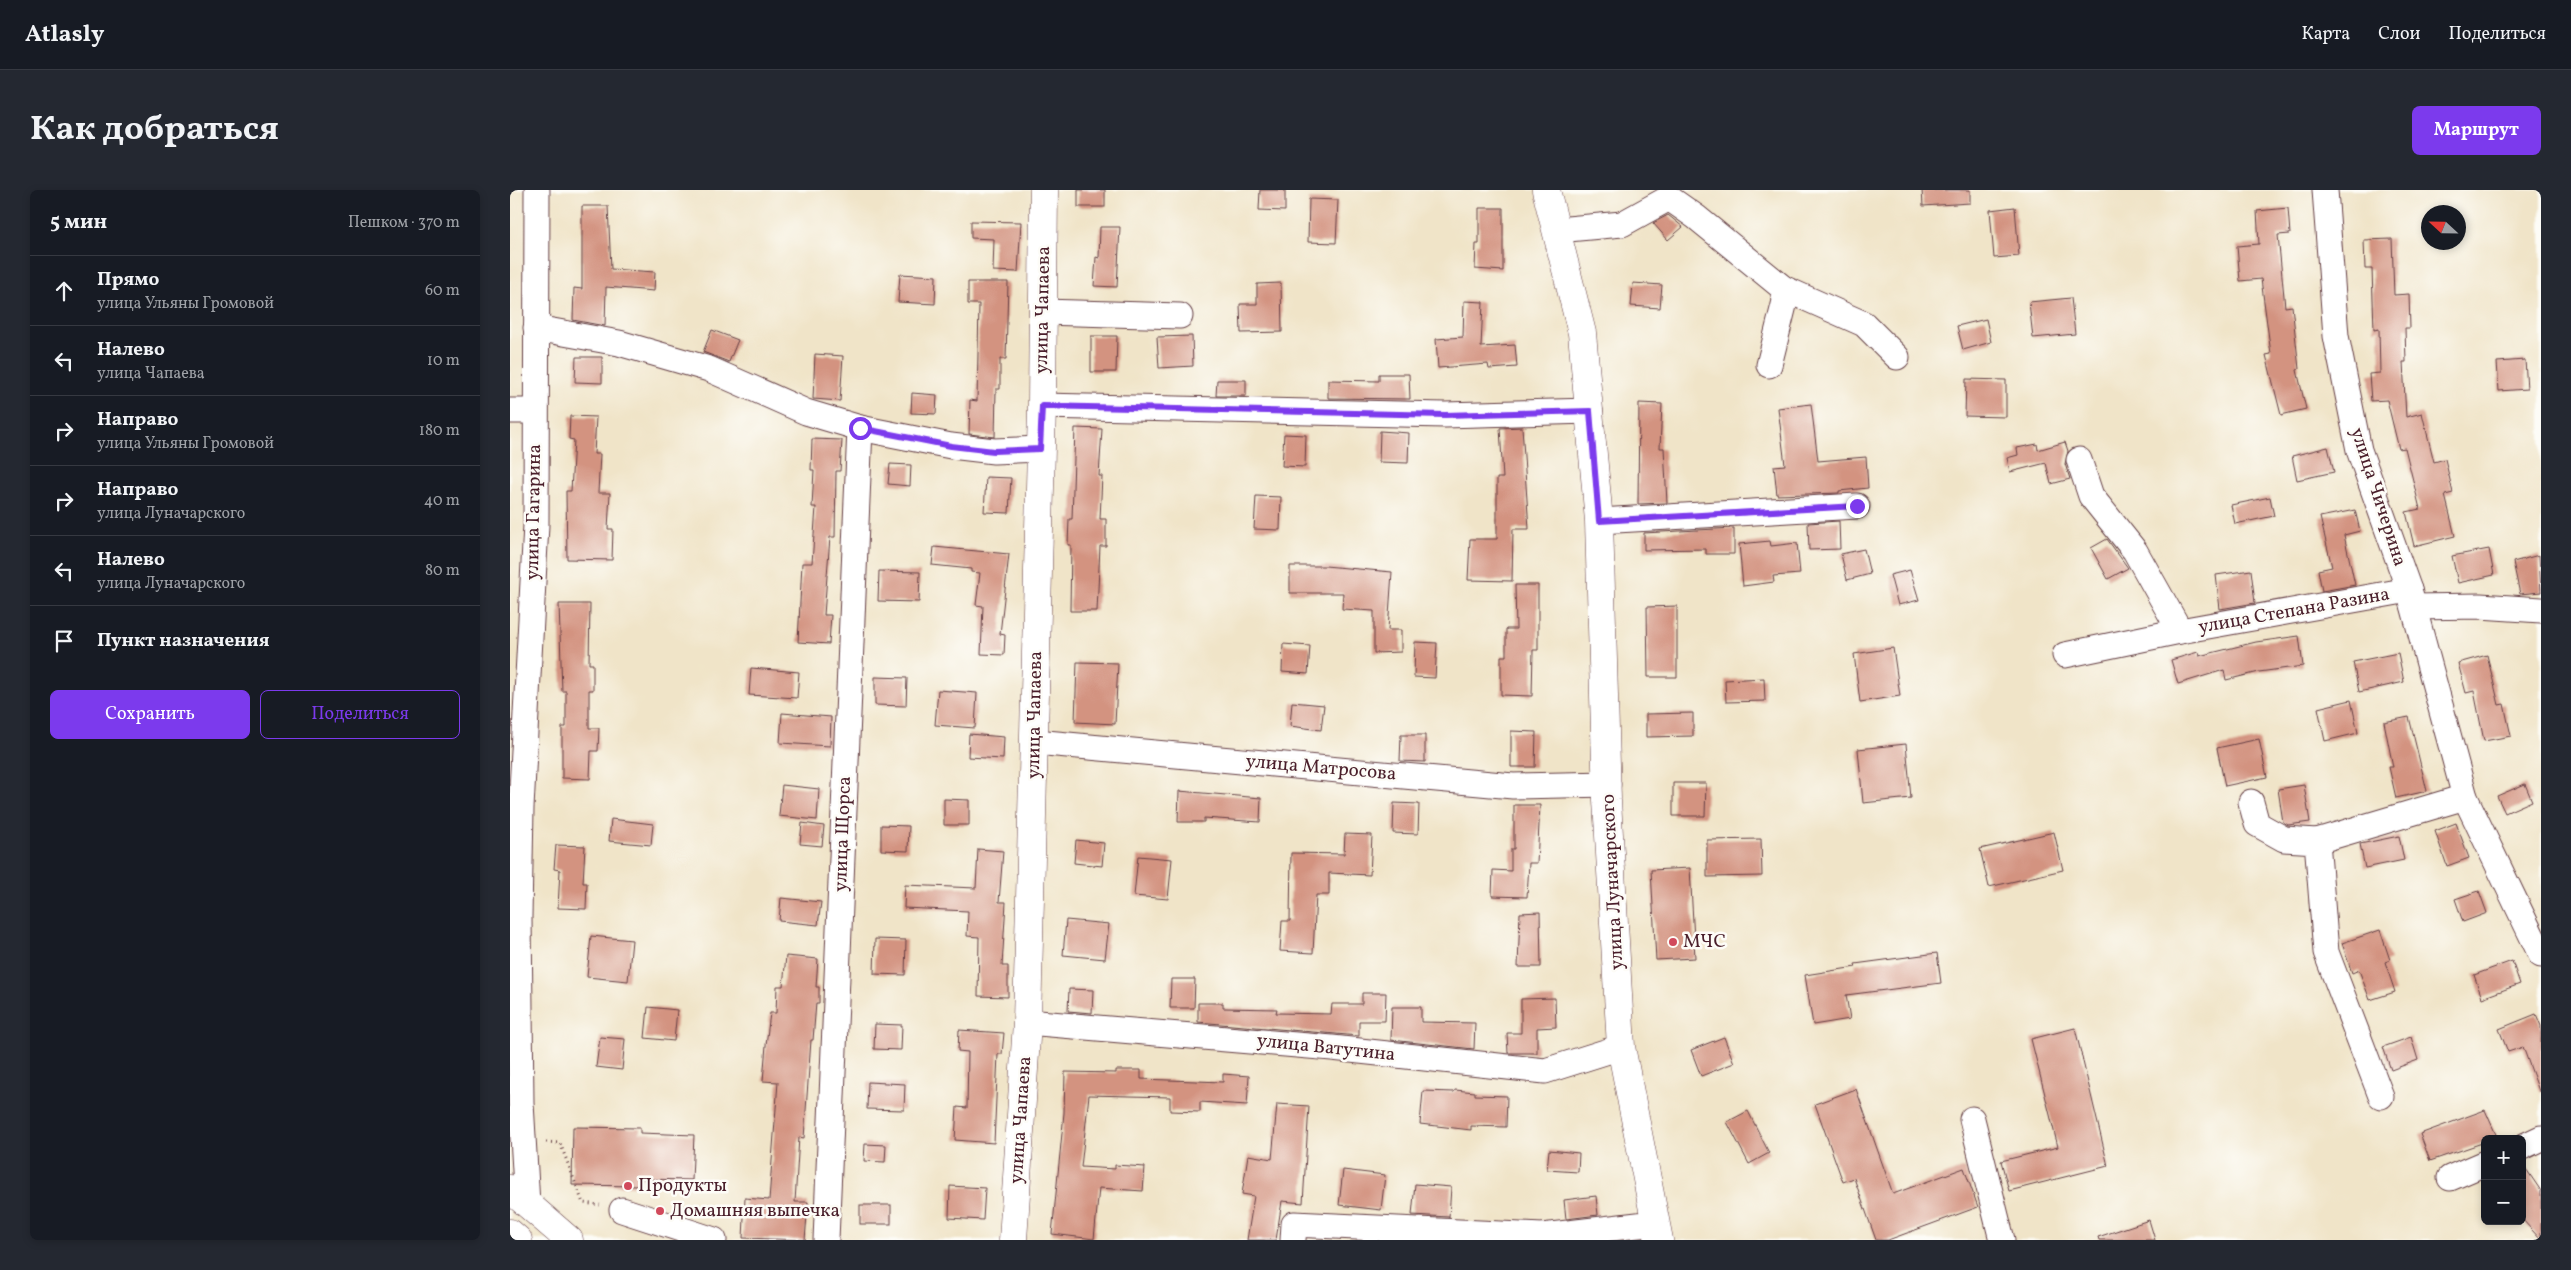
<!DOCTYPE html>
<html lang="ru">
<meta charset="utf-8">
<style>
:root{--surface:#171b24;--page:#242831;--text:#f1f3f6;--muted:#9ea1a6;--line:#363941;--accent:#7c3aed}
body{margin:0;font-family:Vollkorn,serif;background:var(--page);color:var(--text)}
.controls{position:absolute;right:15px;bottom:15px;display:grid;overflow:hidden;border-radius:8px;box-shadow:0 2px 8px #0003}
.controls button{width:45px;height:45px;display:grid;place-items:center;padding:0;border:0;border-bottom:1px solid var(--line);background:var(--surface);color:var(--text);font:25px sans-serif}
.compass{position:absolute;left:1911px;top:15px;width:45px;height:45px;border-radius:50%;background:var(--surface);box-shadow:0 2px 8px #0003;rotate:292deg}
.stop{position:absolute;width:15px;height:15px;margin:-11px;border:4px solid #7c3aed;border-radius:50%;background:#fff}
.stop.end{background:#7c3aed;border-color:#fff;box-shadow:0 1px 5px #0008}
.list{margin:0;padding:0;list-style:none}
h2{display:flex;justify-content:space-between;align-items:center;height:65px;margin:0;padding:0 20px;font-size:21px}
h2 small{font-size:16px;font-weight:400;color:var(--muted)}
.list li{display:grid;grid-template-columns:32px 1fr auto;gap:15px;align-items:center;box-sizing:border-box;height:70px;padding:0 20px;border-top:1px solid var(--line)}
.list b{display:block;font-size:19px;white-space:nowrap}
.list p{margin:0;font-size:16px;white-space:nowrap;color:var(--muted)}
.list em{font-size:16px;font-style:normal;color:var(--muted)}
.actions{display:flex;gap:10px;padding:15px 20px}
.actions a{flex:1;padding:11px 0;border:1px solid var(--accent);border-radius:8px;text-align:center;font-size:18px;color:var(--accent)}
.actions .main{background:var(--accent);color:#fff}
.icon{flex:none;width:28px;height:28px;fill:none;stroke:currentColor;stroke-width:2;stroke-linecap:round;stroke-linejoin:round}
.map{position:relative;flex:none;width:2031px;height:1050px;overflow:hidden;border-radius:8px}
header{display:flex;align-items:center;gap:30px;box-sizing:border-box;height:70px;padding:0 25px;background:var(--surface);border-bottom:1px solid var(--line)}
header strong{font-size:24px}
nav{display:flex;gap:28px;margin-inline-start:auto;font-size:18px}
.intro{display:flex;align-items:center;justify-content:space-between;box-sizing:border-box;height:120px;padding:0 30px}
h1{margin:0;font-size:35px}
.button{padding:12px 22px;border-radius:8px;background:var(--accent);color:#fff;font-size:18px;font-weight:700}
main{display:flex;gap:30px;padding:0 30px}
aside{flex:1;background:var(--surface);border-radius:8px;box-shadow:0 2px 8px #0003}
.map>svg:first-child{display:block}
.building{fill:#d39380}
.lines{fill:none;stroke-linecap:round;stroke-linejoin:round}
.minor-casing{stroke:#633d43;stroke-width:27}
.major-casing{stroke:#633d43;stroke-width:29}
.path{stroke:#633d43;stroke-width:3;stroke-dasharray:1 4;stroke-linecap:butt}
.minor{stroke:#fff;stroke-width:25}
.major{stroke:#fff;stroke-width:28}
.route{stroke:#7c3aed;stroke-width:6}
.poi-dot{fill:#d1495b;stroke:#fdfcf7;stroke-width:2}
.labels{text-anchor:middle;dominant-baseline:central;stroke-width:5;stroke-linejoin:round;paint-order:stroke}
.street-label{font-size:19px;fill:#4a1f2b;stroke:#fdfcf7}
.poi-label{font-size:19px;fill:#4a1f2b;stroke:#fdfcf7;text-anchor:start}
</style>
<header>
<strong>Atlasly</strong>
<nav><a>Карта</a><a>Слои</a><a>Поделиться</a></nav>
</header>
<div class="intro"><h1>Как добраться</h1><a class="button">Маршрут</a></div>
<main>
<aside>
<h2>5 мин<small>Пешком · 370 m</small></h2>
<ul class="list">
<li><svg class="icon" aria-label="ahead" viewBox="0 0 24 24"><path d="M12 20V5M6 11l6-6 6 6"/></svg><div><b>Прямо</b><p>улица Ульяны Громовой</p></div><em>60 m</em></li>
<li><svg class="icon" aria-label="left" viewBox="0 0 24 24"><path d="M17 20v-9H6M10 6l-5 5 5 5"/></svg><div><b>Налево</b><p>улица Чапаева</p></div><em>10 m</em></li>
<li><svg class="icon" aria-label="right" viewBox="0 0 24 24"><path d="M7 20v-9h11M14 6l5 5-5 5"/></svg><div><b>Направо</b><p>улица Ульяны Громовой</p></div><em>180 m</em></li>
<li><svg class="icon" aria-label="right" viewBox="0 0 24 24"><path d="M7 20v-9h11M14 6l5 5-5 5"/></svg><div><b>Направо</b><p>улица Луначарского</p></div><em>40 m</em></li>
<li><svg class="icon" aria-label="left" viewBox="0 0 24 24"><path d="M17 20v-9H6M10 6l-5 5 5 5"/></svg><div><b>Налево</b><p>улица Луначарского</p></div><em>80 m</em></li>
<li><svg class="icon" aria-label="arrive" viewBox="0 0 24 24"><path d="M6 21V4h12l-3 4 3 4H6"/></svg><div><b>Пункт назначения</b></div></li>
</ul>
<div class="actions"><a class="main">Сохранить</a><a>Поделиться</a></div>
</aside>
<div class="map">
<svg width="2031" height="1050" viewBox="0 0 2031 1050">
<rect width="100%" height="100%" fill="#fdfcf7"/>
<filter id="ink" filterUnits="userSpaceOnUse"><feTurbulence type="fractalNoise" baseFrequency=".02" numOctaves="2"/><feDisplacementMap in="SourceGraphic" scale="10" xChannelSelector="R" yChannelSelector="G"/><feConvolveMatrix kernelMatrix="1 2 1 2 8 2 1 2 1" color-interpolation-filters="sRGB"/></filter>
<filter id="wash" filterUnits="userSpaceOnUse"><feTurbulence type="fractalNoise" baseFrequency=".0096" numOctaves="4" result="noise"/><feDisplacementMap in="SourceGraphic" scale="20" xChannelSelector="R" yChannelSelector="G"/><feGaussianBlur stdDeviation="1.12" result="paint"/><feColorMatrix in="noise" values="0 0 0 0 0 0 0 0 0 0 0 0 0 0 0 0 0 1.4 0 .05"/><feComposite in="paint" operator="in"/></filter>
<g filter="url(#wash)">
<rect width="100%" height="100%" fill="#f0e4c8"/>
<g id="blocks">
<g class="building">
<rect x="568" y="0" width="27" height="17"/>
<path d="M750 0H775V21L749 20Z"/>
<path d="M1412 0H1460V13L1413 16Z"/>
<path d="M799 9 828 10 826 53 798 52Z"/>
<path d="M72 16H98L101 79 145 82 144 101 96 97 95 136 63 130 64 98 72 99Z"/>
<path d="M1505 17 1509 66 1484 68 1480 20Z"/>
<path d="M969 18H993V81L965 79 966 54H969Z"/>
<path d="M1778 18 1780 44 1768 45 1775 117 1782 116 1789 179 1787 180 1796 219 1771 225 1756 165 1761 164 1751 89 1730 91 1727 56 1749 54 1747 21Z"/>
<path d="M1158 25 1173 37 1158 50 1143 33Z"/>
<path d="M461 31 511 32 508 82 483 81 484 49 461 48Z"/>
<path d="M590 37H610L607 97 584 96 586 67 589 68Z"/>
<path d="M1882 49 1884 105 1899 104 1900 138H1895L1896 172H1893L1896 227 1912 223 1924 272 1935 269 1943 303 1935 305 1945 346 1904 356 1896 322 1910 319 1895 258 1889 259 1877 210 1861 211 1859 184 1870 183 1869 139 1864 140 1862 79H1855L1854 50Z"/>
<path d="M390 84 426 86 425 114 388 112Z"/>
<path d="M458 92H498L496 169H490V199H486L485 247 459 244 460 210 467 211 469 114H458Z"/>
<path d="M771 93 772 142 731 143 730 114H747V94Z"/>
<path d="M1123 93 1152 95 1150 118 1121 116Z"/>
<path d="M1561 108 1565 144 1523 148 1519 112Z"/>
<path d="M954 111 973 112 971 157 1005 155 1007 177 979 179 978 174 928 178 926 149 953 147Z"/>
<path d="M1476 129 1481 152 1453 160 1447 136Z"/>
<path d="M202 140 228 150 219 172 193 162Z"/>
<path d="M581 146H607L606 182H581Z"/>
<path d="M682 146 683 176 649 178 647 147Z"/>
<path d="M305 164 333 166 330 211 303 209Z"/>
<path d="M66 167H92V193L65 192Z"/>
<path d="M2015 170 2017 199 1989 201 1987 172Z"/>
<path d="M869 184H899L900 209 818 208V190L869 191Z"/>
<path d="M1456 189 1496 190V227L1455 226Z"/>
<path d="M707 190H736V206H706Z"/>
<path d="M402 203 427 205 426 224 401 223Z"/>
<path d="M1129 213 1152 214 1150 258H1154L1157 313 1128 314Z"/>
<path d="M1301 214 1308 271 1356 267 1358 298 1329 301V303L1267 305 1264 276 1275 275 1268 218Z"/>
<path d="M60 226 86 227 84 264H90L88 303H100L98 339H103L102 370 57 369 56 301H61L64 250 59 249Z"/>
<path d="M1012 237 1019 339H1003L1002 391 958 390 960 349H987V288H993L990 238Z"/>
<path d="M565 238 592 239 589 286H592L590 329H596V356H590L587 421H560L561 355H558L559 329H562Z"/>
<path d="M870 241 899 243 898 273 869 272Z"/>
<path d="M774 244 796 245 795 277 772 276Z"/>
<path d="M302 249 332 250 330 281H326L325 347H320L314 425H321L319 454 288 452 292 373H302L306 317H302L304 280H301Z"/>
<path d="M1555 252 1558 261 1555 274 1560 289 1541 294 1536 273 1500 282 1497 268 1508 265 1507 258 1527 254 1528 260Z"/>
<path d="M1818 257 1824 282 1787 290 1782 266Z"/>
<path d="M380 274 401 275 400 296 378 294Z"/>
<path d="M476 287 501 288 499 323 474 322Z"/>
<path d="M746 306 771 307 770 340 744 339Z"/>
<path d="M1760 307 1764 326 1725 334 1721 315Z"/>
<path d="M1845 320 1850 341 1834 345 1845 395 1812 401 1808 380 1822 377 1810 327Z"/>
<path d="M1329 331 1330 359 1299 360 1298 333Z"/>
<path d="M1224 338V364H1196V359L1134 360V343Z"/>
<path d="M1597 349 1618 378 1598 389 1581 358Z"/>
<path d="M1260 351 1261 356 1287 353 1290 384 1263 386 1264 392 1233 396 1229 354Z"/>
<path d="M424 357 499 364 490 444 495 445 494 465 471 464 473 416 466 415 470 383 461 382V379L422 375Z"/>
<path d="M1354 359 1360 384 1337 390 1331 364Z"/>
<path d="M1979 359 1984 385 1948 393 1942 366Z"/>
<path d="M2029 365 2031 402 2010 404 2003 372Z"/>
<path d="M780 376H815L882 382 878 440H891V462L864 463V421L832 419 833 403H780Z"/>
<path d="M1400 380 1409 410 1388 415 1380 385Z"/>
<path d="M1741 380 1745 413 1710 419 1706 385Z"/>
<path d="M369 381 410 382 409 412 368 411Z"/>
<path d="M1005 395H1028V460H1023L1022 506 991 505V466H996V439H1006Z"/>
<path d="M49 414H80L79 474H83V500H79V538H89L88 561H81L80 589 52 588V537H56V501H52Z"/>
<path d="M1167 416V487H1138L1137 417Z"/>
<path d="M1789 446 1793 476 1749 482 1716 490 1714 480 1668 494 1661 470 1688 462 1689 466 1746 452Z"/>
<path d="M905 452 927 453 925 488 904 487Z"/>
<path d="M773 454 800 456 798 484 772 482Z"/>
<path d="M1383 458 1390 506 1350 512 1344 464Z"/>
<path d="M1888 463 1894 492 1849 502 1843 472Z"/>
<path d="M1977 465 1989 515 1994 514 2001 546 1974 551 1964 501 1956 503 1948 473Z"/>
<path d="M567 472 608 473 605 534 565 532Z"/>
<path d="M241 478 289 482 287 508 239 505Z"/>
<path d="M365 487 397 488 396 516 365 515Z"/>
<path d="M1254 488 1255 511 1216 512 1215 490Z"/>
<path d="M428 500 467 503 465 538 425 535Z"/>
<path d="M1841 510 1848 543 1815 551 1808 518Z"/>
<path d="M782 512 814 515 811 540 780 536Z"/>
<path d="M272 523 321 527 320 556 270 553Z"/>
<path d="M1183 523V546L1136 547V524Z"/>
<path d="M1899 527 1917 601 1886 608 1879 577H1883L1874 532Z"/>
<path d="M1001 541 1026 542 1025 577H1001Z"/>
<path d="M459 544 494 547 493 569 458 567Z"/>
<path d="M891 545H915V572L890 571Z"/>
<path d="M1749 549 1757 587 1715 596 1707 558Z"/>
<path d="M1396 554 1401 608 1353 613 1348 559Z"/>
<path d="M1163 593H1196L1195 626H1163Z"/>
<path d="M2015 594 2022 611 1995 623 1987 606Z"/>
<path d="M272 595 309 599 307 630 269 626Z"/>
<path d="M1794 595 1800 632 1778 635 1773 632 1768 599Z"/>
<path d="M669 601 751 608 750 632 694 628V632H668Z"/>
<path d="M434 609 459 610V635H434Z"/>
<path d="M884 613 909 614 908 644 883 643Z"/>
<path d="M1004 615H1030L1027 673H1019L1017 707 982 706 983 680 1001 681V659H1004Z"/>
<path d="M101 629 143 634 141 655 99 651Z"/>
<path d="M292 633 314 636 312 656 290 654Z"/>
<path d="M1946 633 1959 668 1937 676 1925 641Z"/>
<path d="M371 635 399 636 398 661 371 660Z"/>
<path d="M1544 642 1553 680 1479 697 1470 659Z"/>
<path d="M835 644 862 645 860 685 819 683V705H806L803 763 770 761 772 731H780L781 663 834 664Z"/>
<path d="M1889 646 1894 670 1855 678 1850 654Z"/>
<path d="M1251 649 1252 686 1197 687V650Z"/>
<path d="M566 650 594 653 592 676 564 673Z"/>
<path d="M46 655 75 656 73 693H77L76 719 48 718 50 680 44 679Z"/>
<path d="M468 659 493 661 489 712H496L492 776H498V807L468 806 469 747 457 746 458 721 394 718 395 695 466 698Z"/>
<path d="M628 666 662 669 658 709 624 706Z"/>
<path d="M1180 678 1185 768 1146 770 1141 680Z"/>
<path d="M1969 701 1977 723 1953 732 1945 709Z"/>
<path d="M271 708 311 712 308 735 269 731Z"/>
<path d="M1030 722 1031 777H1008L1010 723Z"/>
<path d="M556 730 599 734 595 769 553 765Z"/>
<path d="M1870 740 1880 770 1875 772 1885 802 1860 810 1849 780 1842 783 1832 753Z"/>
<path d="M81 746 122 750 118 791 77 787Z"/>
<path d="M365 749 396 750 395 785 364 784Z"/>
<path d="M1427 763 1431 793 1336 805 1340 829 1303 835 1295 785 1346 777 1345 774Z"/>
<path d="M276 766 308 769 306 797H309V813H306L303 850H301L294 948 289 947 285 1012H298L295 1050 233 1048 235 1008 259 1010 268 892 253 891 256 855 260 823H266L267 796H273Z"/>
<path d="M2002 771 2010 794 1972 808 1964 785Z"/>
<path d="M661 789H685L684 818H660Z"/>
<path d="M559 799 583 800 582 823 558 821Z"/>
<path d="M852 803H876L875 831H849V846L688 832V813H713V818L767 819 766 823 821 824 822 814H852Z"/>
<path d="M1045 808 1046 837 1027 838V863H998L997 843H1011V809Z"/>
<path d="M138 817 167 820 164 851 135 848Z"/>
<path d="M882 817H911V832L965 833 964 859 881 850Z"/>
<path d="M2026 824 2031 836V901H2029L2013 857 1998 862 1989 839Z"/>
<path d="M365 834 392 835 391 860 364 859Z"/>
<path d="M1565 838 1598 976 1499 1001 1491 971 1548 957 1521 849Z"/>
<path d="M449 840 494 843 492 864H488L484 953 445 950 447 917 457 918 458 862 448 861Z"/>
<path d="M90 847 115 849 112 880 86 877Z"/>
<path d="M1214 847 1224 873 1191 886 1181 860Z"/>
<path d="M1901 847 1908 870 1881 880 1873 857Z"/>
<path d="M606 880H631V889L713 892V884L739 886 737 915 690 912V922L660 921V907L579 905 571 977 605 979V975L635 977 633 1001 589 998 584 1049 542 1044 554 923 555 882 606 883Z"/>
<path d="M358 892 395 894 394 920 357 919Z"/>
<path d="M1346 899 1383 1004 1454 978 1468 1017 1378 1050H1366L1344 988 1333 992 1305 914Z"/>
<path d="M945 900 965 902V905L997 906 996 937 961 936V940L910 934 913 901 944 902Z"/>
<path d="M767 914 799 916 793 1013 772 1011 766 1050H737L744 1006 732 1004 738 965 762 969Z"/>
<path d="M1975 920 1988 949H1975V952L1920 971 1910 944Z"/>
<path d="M1238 921 1259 963 1239 974 1217 932Z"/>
<path d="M63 937 130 938V943L184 945 182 990 129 989V996L62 995Z"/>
<path d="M355 954 376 955 375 972 354 971Z"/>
<path d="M1039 960 1069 963 1068 982 1037 980Z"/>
<path d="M2012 973 2031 1001V1050L2012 1029Z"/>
<path d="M833 980 875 985 871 1020 829 1015Z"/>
<path d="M905 994 941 997 939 1027 902 1025Z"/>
<path d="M440 996 475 998 473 1030 439 1028Z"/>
<path d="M1086 1006 1088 1025 1056 1029 1054 1010Z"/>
<rect x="350" y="1015" width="31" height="19"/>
<path d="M1639 1030 1645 1050H1589L1588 1047Z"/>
</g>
</g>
</g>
<g filter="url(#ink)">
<use href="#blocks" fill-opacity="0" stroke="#633d43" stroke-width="1"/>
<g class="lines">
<g class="minor-casing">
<g id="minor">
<path d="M1815 0 1826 146 1849 260 1899 400 1955 607 2031 765"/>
<path d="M1047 40 1112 34 1159 8 1186 27 1273 98 1354 134 1387 167"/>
<path d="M533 122 670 126"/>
<path d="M26 138 109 153 199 179 296 222 350 238 441 256 484 261 530 259"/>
<path d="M1259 175 1275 111 1273 98"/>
<path d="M532 216 935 225 1080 221"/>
<path d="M0 221H25"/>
<path d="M1569 270 1581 306 1625 361 1670 441"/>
<path d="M1089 331 1347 316"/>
<path d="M1904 417 1970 416 2031 420"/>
<path d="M1555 465 1670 441 1899 400"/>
<path d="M525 552 1003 596 1098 594"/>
<path d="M1741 612 1747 634 1774 649 1807 651 1816 762 1871 906"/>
<path d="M1807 651 1955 607"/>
<path d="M517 832 822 858 1035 881 1111 857"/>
<path d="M1462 929 1492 1050"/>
<path d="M2012 957 2031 948"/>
<path d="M1940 988 1975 973"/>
<path d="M17 1014 11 913 9 727 11 618 26 335 27 0"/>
<path d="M112 1020 204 1050"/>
<path d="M316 1050 350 238"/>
<path d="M783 1050 784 1034 1032 1046 1145 1033"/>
</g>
</g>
<g class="major-casing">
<g id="major">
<path d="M1036 0 1072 143 1089 331 1097 610 1111 857 1149 1050"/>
<path d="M0 999 59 1050"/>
<path d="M0 1043 8 1050"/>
<path d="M503 1050 517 832 532 216 534 0"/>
</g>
</g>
<path class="path" d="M36 952 50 953 73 1013 90 1015"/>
<use href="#minor" class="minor"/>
<use href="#major" class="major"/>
</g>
</g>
<g class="lines" filter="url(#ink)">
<path class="route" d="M350 238 441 256 484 261 530 259 532 216 935 225 1080 221 1089 331 1347 316"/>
</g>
<g class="poi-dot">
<circle cx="1163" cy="752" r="5"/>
<circle cx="118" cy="996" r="5"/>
<circle cx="150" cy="1021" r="5"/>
</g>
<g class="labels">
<g class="street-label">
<text transform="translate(533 120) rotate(-89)">улица Чапаева</text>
<text transform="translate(1868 307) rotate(72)">улица Чичерина</text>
<text transform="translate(24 322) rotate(-89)">улица Гагарина</text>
<text transform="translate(1784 421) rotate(-10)">улица Степана Разина</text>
<text transform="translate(525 525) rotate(-89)">улица Чапаева</text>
<text transform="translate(811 578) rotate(5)">улица Матросова</text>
<text transform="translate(333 644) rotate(-88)">улица Щорса</text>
<text transform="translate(1103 692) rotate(-93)">улица Луначарского</text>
<text transform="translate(816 858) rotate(6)">улица Ватутина</text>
<text transform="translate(511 930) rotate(-86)">улица Чапаева</text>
</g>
<g class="poi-label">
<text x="1173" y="752">МЧС</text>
<text x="128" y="996">Продукты</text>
<text x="160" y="1021">Домашняя выпечка</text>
</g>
</g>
</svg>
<div class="controls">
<button>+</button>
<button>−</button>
</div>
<svg class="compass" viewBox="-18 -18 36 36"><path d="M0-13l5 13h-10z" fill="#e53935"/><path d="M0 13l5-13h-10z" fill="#9ea1a6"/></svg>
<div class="stop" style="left:350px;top:238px"></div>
<div class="stop end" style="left:1347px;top:316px"></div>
</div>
</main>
